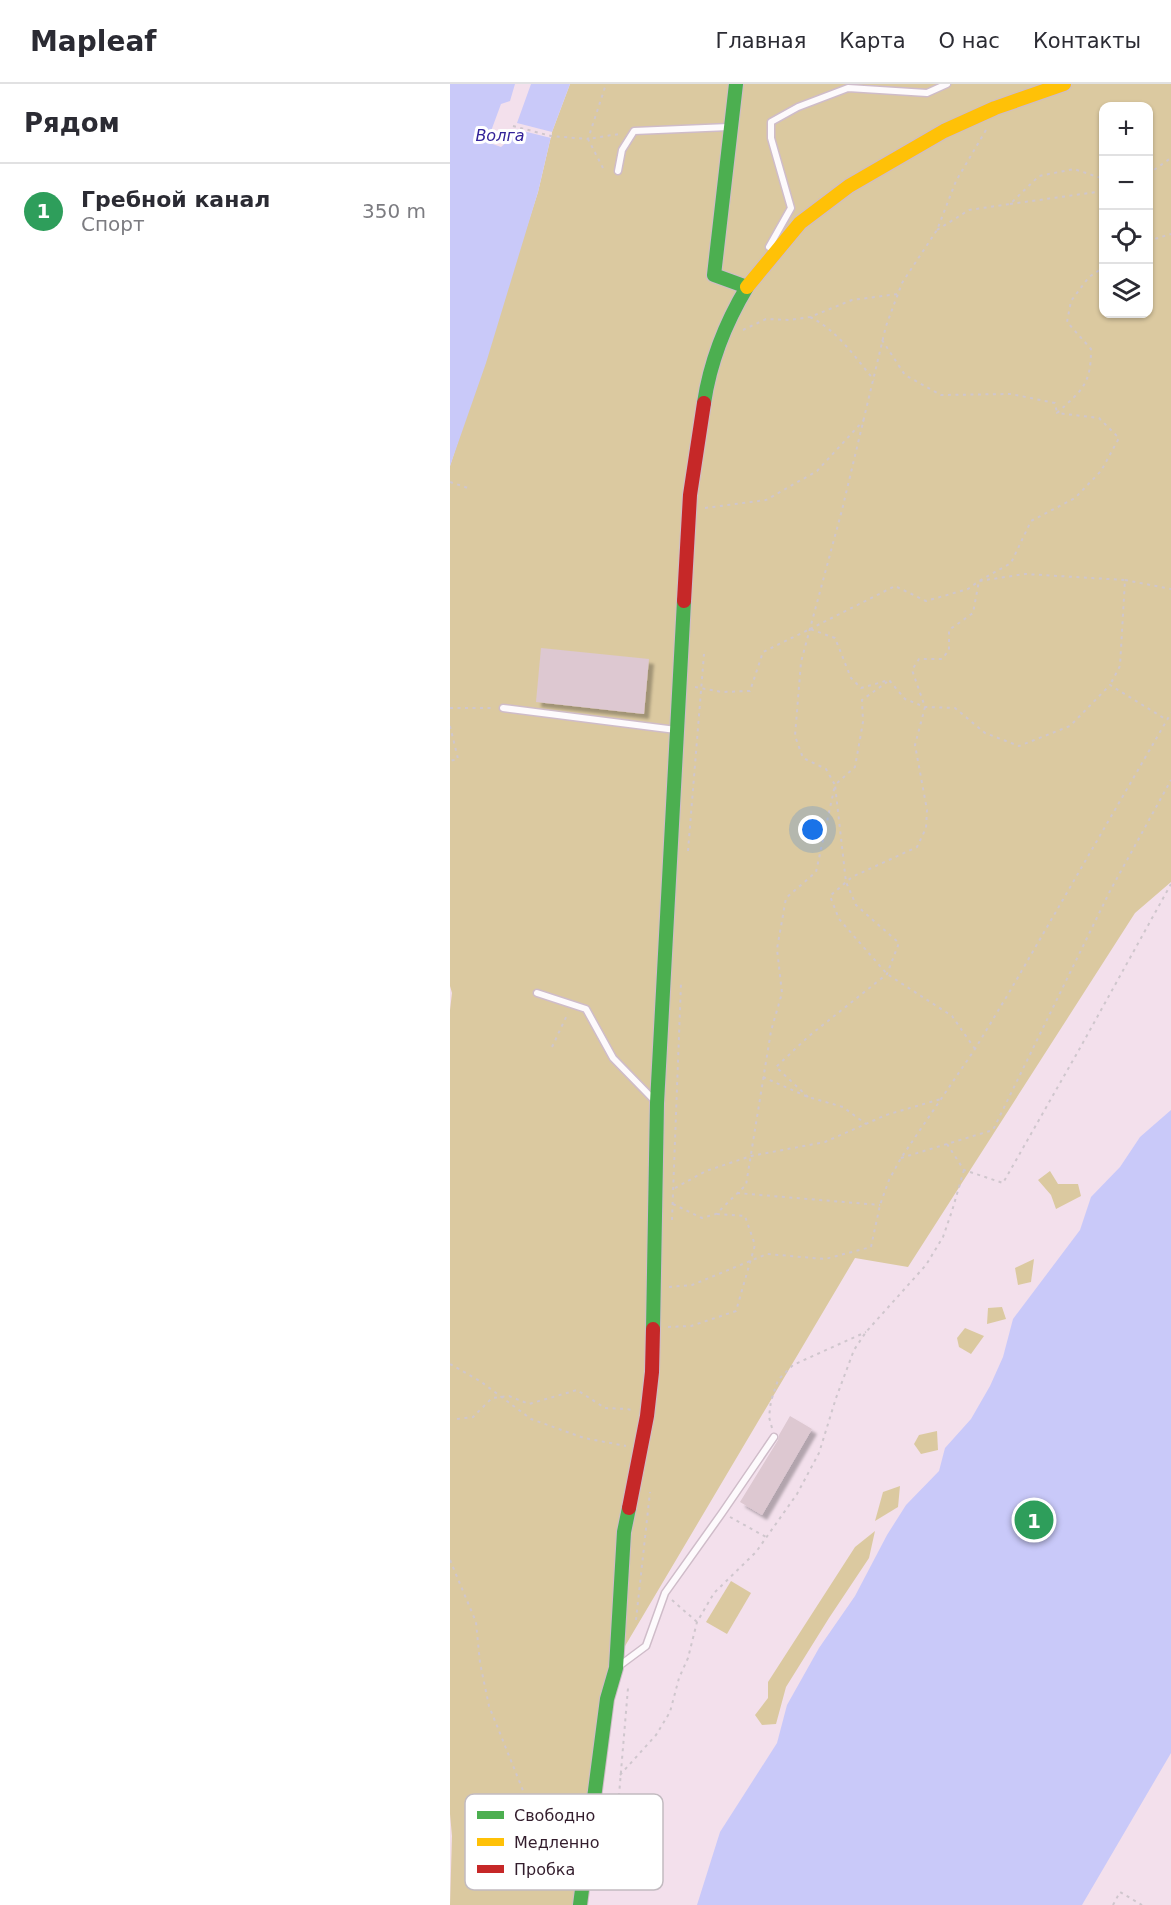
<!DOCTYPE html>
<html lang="ru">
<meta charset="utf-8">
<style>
:root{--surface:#fff;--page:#f7f7f7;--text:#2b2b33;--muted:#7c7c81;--line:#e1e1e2;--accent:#766170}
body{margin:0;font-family:"DejaVu Sans",sans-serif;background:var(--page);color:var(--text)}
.controls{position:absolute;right:18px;top:18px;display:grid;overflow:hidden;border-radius:12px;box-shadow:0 2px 4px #0004}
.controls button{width:54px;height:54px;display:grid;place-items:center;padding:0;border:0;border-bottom:2px solid var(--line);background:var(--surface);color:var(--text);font:30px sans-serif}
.you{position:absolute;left:363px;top:746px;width:21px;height:21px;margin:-15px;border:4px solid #fff;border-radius:50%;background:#1a73e8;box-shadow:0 0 0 9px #1a73e833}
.badge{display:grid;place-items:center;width:39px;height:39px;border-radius:50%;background:var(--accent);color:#fff;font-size:20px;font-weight:700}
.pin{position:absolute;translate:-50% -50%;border:3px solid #fff;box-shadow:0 2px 6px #0006}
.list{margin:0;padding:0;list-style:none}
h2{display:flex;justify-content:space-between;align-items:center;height:78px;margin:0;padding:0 24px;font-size:26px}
h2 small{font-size:20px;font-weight:400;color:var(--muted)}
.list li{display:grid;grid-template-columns:39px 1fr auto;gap:18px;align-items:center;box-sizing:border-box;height:96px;padding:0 24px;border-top:2px solid var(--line)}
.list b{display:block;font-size:22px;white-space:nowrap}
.list p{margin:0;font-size:20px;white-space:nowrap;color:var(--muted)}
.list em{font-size:20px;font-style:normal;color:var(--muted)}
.icon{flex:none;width:33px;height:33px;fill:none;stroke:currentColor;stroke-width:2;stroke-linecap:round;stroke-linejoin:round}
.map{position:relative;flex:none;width:721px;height:1821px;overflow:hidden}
header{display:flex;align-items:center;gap:36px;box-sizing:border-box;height:84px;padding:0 30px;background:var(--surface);border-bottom:2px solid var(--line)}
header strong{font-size:28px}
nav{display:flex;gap:33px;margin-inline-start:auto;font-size:21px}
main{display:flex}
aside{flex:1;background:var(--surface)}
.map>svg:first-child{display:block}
.green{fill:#dbc9a0;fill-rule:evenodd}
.water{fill:#c9c9f9}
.pier{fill:#f3e0ec}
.building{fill:#ddc8d1;filter:url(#shadow)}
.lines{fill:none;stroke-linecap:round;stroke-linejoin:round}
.lane-casing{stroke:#cfbcc9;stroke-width:9}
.fast-casing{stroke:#cfbcc9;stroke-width:16}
.slow-casing{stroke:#cfbcc9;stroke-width:16}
.jam-casing{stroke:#cfbcc9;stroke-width:16}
.path{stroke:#cfc6cd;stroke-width:2;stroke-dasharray:3 4.5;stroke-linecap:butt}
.lane{stroke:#fdfafc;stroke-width:6}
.fast{stroke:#4caf50;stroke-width:14}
.slow{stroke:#ffc107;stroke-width:14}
.jam{stroke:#c62828;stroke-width:14}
.labels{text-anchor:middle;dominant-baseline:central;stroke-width:6;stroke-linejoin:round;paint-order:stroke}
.water-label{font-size:16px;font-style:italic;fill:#322298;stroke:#fff}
.key{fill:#fff;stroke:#c2bbc0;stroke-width:1.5}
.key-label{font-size:16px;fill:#331d2d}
</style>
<header>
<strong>Mapleaf</strong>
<nav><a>Главная</a><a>Карта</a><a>О нас</a><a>Контакты</a></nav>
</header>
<main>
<aside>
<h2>Рядом<small></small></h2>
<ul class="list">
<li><span class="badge" style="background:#2e9e5b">1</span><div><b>Гребной канал</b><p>Спорт</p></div><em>350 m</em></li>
</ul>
</aside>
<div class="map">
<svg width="721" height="1821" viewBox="0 0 721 1821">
<defs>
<filter id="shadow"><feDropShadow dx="5" dy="5" stdDeviation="1.5" flood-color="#0004"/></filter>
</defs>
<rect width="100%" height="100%" fill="#f3e0ec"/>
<g class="green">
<path d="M120 0H721V798L685 829 458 1183 405 1174 162 1584 133 1821H0L2 1752 0 1730V926L2 909 0 902V382L88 108 102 48ZM654 22H698V230H654Z"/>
<path d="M600 1087 608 1100H628L631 1112 606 1125 601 1111 588 1096Z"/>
<path d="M584 1175 581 1198 568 1201 565 1184Z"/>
<path d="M552 1223 556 1235 537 1240 538 1224Z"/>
<path d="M515 1244 534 1252 521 1270 509 1263 507 1254Z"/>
<path d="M487 1347 488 1366 471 1370 464 1360 469 1351Z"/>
<path d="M450 1402 448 1423 425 1437 433 1408Z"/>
<path d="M425 1447 419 1474 379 1534 336 1603 326 1640 312 1641 305 1631 318 1614V1598L405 1463Z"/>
<path d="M281 1497 301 1509 277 1550 256 1538Z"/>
</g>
<g class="water">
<path d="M0 0H120L102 48 88 108 36 279 0 382Z"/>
<path d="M721 1026V1669L632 1821H247L270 1748 327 1659 337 1621 369 1564 405 1512 437 1451 456 1421 489 1387 495 1364 521 1335 540 1302 553 1273 563 1235 630 1146 641 1113 670 1083 690 1053Z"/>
</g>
<path class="pier" d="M65 0H81L67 39 102 48 101 54 65 45 61 54 51 63 37 58 51 20 60 17Z"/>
<g class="building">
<path d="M91 564 199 575 194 630 86 618Z"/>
<path d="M340 1332 362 1345 312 1431 290 1418 328 1356 329 1351Z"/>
</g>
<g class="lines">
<g class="lane-casing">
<g id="lane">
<path d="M168 87 172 66 184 47 279 43"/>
<path d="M319 163 341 124 321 54V38L348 23 398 4 477 9 497 0"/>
<path d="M53 624 226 646"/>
<path d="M87 909 136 925 163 974 202 1014"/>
<path d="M169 1582 196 1562 215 1509 272 1429 324 1353"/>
</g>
</g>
<g class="fast-casing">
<g id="fast">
<path d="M254 319C260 279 276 238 297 203L264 191 286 0"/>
<path d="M203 1245 207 1019 234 517"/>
<path d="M130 1821 157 1615 166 1584 174 1448 179 1424"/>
</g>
</g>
<g class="slow-casing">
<path id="slow" d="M297 203 350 139 399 102 494 47 545 24 614 0"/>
</g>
<g class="jam-casing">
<g id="jam">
<path d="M234 517 240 411 254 319"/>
<path d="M179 1424 197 1332 202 1288 203 1245"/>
</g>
</g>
<g class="path">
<path d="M63 42 101 52 138 55 156 0"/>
<path d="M153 84 138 55 169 50"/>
<path d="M698 90 721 74"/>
<path d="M560 120 654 107"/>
<path d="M487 146 519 126 560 120 589 92 624 85 654 95"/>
<path d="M698 157 721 150"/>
<path d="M360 233C387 246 405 273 424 296"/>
<path d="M293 246 316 235 340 236 360 233 402 216 448 210"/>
<path d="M432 256 455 291 491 311 561 310 605 319 607 329"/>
<path d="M0 398 21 405"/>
<path d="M255 424 316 416 367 387 414 336"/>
<path d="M675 496 721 505"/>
<path d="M360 545 445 502 476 517 518 505 529 497 575 490 675 496 670 582 660 601"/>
<path d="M245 603 272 608 300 607 313 568 360 545 385 554 401 594 411 604 439 596 455 615 475 623 505 624 535 649 569 662 620 642 660 601 717 636"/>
<path d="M0 624H44"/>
<path d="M0 642 8 675 0 677"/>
<path d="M238 767 254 570"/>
<path d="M102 963 118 929"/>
<path d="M525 965 502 932 437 890 389 835 380 812 402 793 467 763 476 744 477 726 465 661 475 623 462 586 469 575H492L499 566V546L523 529 529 497 561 479 581 437 625 414 651 387 669 354 649 334 607 329C632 306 641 301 641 265L617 238 621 217 639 193 654 183"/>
<path d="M313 993 358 1013 393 1023 416 1040"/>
<path d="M358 1013 326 983 359 952 437 890 449 859 406 821 396 798 385 701 405 683 413 638 412 616 437 598"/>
<path d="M497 1060 514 1086 553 1099 630 964 721 800"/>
<path d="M451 1074 543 1046 660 807 721 696"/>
<path d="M225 1104 256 1087 301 1072 375 1058 436 1031 491 1015"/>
<path d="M287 1109 430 1121"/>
<path d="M223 1120 252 1134 266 1130 296 1101 321 947 332 909 327 865 336 814 366 788 385 701 376 685 353 674 345 652 351 578 392 426 436 242 452 199 487 146 506 97 536 46"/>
<path d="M222 1136 231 899"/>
<path d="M219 1203 242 1201 317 1170 375 1175 421 1163 430 1121 439 1096 451 1074 525 965 560 907 721 629"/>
<path d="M218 1243 241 1242 286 1227 305 1161 295 1132 267 1130"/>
<path d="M0 1280 30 1297 81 1335 134 1354 176 1362"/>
<path d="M7 1335 23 1333 42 1314 59 1312 79 1320 127 1306 155 1324 177 1325 182 1326"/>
<path d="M322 1344 319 1333 321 1317 328 1296 343 1281 416 1248"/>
<path d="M280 1433 316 1453"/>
<path d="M0 1476 26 1538 30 1579 39 1622 74 1709 95 1748 120 1775"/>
<path d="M222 1516 247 1538"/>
<path d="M186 1536 200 1408"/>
<path d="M170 1691 206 1651 220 1628 229 1594 238 1574 247 1538 264 1509 306 1468 347 1410 369 1369 386 1314 404 1266 416 1248 476 1181 493 1153 502 1127 514 1086"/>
<path d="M150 1800 168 1723 178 1604"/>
<path d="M663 1821 670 1808 692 1821"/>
</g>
<use href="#lane" class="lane"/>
<use href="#fast" class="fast"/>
<use href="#slow" class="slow"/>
<use href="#jam" class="jam"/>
</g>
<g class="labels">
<g class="water-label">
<text x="50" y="51">Волга</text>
</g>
</g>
<rect x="15" y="1710" width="198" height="96" rx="9" class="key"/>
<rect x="27" y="1727" width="27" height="8" fill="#4caf50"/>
<rect x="27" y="1754" width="27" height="8" fill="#ffc107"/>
<rect x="27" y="1781" width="27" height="8" fill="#c62828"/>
<g class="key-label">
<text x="64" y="1737">Свободно</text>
<text x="64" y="1764">Медленно</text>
<text x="64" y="1791">Пробка</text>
</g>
</svg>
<div class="controls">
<button>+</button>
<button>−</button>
<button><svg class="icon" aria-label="locate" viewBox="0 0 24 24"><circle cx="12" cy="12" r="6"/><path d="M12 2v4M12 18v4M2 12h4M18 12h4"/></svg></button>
<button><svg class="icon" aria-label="layers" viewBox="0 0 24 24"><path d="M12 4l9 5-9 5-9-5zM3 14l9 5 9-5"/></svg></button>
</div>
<div class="you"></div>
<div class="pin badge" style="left:584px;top:1436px;background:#2e9e5b">1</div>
</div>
</main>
